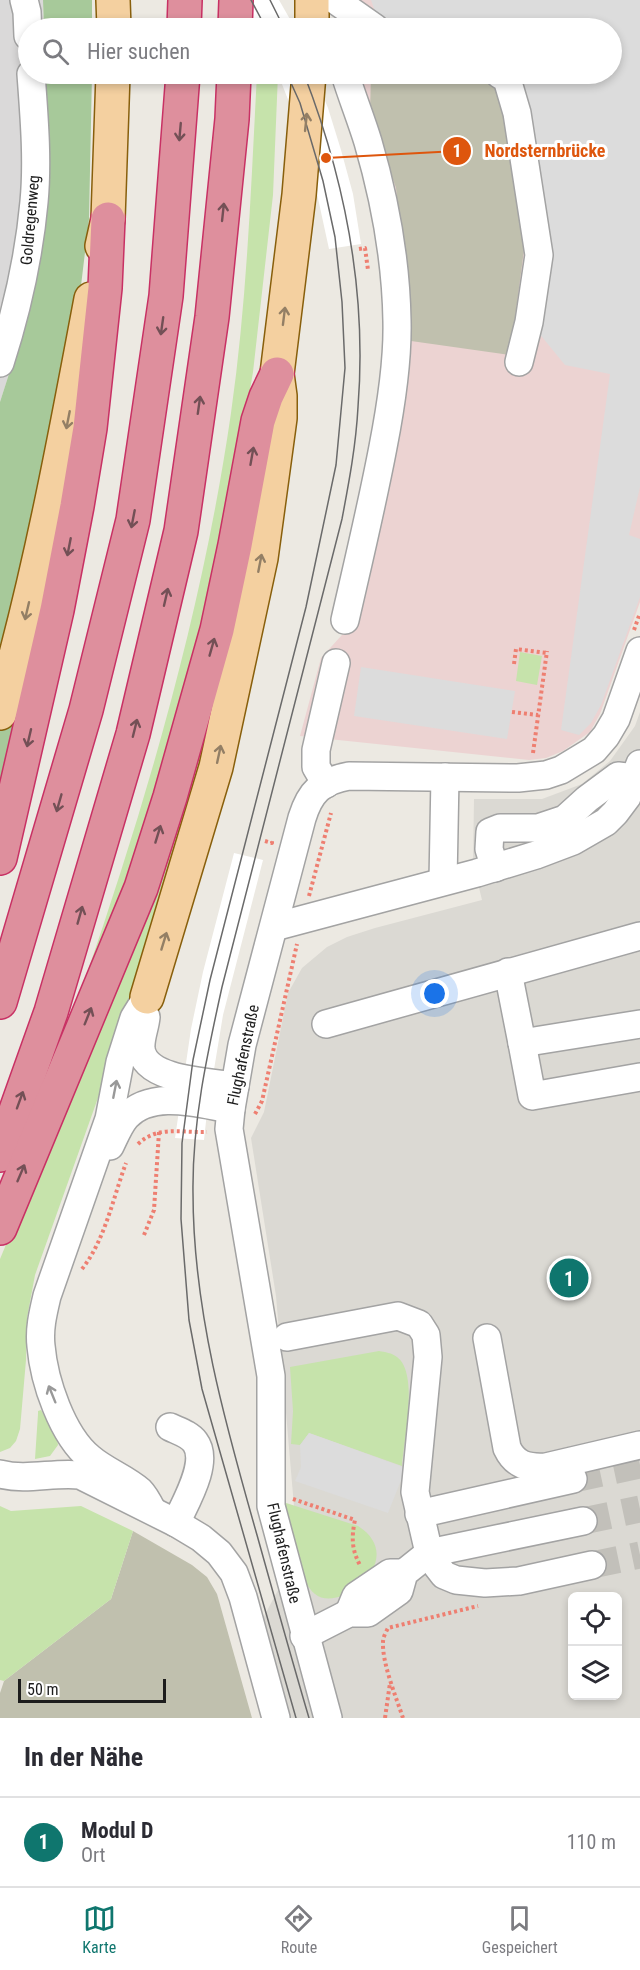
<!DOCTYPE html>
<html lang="de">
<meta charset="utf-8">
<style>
:root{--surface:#fff;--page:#f7f7f7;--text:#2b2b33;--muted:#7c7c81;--line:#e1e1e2;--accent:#0f766e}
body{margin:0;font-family:"Roboto Condensed",sans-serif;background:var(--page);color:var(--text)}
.controls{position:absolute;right:18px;bottom:18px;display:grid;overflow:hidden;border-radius:9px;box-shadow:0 3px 9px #0003}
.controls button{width:54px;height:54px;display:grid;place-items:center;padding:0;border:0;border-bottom:2px solid var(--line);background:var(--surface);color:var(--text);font:30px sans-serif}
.scale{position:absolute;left:18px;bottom:15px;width:148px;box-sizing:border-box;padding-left:6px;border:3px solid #1c1c1c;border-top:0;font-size:16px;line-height:21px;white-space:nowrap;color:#1c1c1c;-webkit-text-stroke:4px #fff;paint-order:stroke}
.you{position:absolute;left:435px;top:994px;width:21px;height:21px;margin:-15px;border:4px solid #fff;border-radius:50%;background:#1a73e8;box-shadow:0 0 0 9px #1a73e833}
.badge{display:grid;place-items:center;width:39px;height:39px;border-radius:50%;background:var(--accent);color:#fff;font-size:20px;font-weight:700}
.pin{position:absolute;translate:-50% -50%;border:3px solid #fff;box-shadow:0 2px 6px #0006}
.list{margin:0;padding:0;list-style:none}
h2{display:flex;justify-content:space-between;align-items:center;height:78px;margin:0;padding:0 24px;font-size:26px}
h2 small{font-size:20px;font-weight:400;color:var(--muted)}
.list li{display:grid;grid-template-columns:39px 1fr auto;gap:18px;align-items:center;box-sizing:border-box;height:90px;padding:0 24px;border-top:2px solid var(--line)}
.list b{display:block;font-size:22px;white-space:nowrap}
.list p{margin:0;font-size:20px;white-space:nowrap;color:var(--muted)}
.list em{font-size:20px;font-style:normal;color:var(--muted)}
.icon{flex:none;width:33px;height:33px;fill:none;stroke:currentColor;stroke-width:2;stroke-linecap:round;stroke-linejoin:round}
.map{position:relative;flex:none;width:640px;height:1718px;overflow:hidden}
.search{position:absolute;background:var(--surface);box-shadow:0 3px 9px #0003;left:18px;right:18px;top:18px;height:66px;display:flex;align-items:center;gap:15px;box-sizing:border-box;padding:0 21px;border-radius:33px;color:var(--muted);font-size:22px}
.sheet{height:168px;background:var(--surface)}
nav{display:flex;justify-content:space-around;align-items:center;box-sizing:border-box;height:84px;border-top:2px solid var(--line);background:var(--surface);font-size:16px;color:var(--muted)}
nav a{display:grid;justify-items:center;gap:3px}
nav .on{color:var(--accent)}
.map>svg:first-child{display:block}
.residential{fill:#dad9d9}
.commercial{fill:#ecd3d2}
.airport{fill:#dbd9d3;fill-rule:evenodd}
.construction{fill:#c0c0ae}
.grass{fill:#c6e3ab}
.forest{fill:#a7c99a}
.parking{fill:#dcdcdc}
.pier{fill:#fff}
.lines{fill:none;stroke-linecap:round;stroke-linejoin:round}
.minor-tunnel{stroke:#c2c0ba;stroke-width:27;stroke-dasharray:27 14;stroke-linecap:butt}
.minor-casing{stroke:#a3a3a3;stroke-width:30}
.major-casing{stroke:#885f0c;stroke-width:36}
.highway-casing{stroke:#c83164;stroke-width:36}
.path{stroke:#ee7f71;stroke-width:4;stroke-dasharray:3 3;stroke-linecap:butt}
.minor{stroke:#fff;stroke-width:27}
.major{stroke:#f4d0a0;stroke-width:33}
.highway{stroke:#de8f9d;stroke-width:33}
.tram{stroke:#6a6a6a;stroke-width:1.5}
.oneway{stroke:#937f65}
.oneway2{stroke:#735056}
.oneway3{stroke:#999}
.labels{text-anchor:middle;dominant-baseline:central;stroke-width:6;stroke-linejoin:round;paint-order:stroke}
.street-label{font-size:16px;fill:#1c1c1c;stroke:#fff}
.leader{fill:none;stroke:#de560d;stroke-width:2}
.callout-dot{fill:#de560d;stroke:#fff;stroke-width:2}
.mark-label{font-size:18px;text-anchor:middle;font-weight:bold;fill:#fff}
.callout-label{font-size:18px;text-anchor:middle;font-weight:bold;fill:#de560d;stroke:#fff;stroke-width:6;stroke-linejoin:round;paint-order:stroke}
</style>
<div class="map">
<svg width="640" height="1718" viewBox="0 0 640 1718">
<rect width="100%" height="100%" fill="#ece9e2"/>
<path class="residential" d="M0 0H43L44 28H28V74L17 349 0 402Z"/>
<path class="commercial" d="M361 0H640V602L600 714 590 732 563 751 546 758 529 760 300 736 321 658 351 625 399 406 361 74H612V28H361Z"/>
<path class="airport" d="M640 712V1718H290L262 1620 298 1553 276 1296 251 1138 264 1112 288 993 302 968 327 947 347 937 375 928 482 900 473 863 474 799H542L582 784 610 761 635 726ZM572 1596H618V1696H572Z"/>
<g class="construction">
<path d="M371 74H481L501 87 526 235 510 355 411 341 405 269 396 188 370 112Z"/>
<path d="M133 1531 192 1565 207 1577 217 1594 252 1718H0V1693L4 1681 111 1599Z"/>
</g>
<g class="grass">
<path d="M257 74H278L273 195 253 372 238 461 197 656 143 837 81 996 84 982C148 797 203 607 231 413 247 301 251 187 257 74Z"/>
<path d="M253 547 181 840 136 991 35 1275 27 1318 26 1360 20 1429 16 1441 10 1448 0 1452V1259L32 1182Z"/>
<path d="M520 652 542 656 537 685 516 681Z"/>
<path d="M379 1351C385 1352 392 1353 397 1357 419 1373 404 1441 402 1466L309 1433 300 1445 291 1444 293 1411 290 1367Z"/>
<path d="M41 1410 57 1438 58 1445 50 1456 35 1459 38 1414V1411Z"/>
<path d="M283 1502 358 1526C410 1559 339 1615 315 1594 295 1577 289 1527 283 1502Z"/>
<path d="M0 1506 11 1511 81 1506 133 1531 111 1599 4 1681 0 1680Z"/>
</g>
<g class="forest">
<path d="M43 0H92V28H44Z"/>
<path d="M44 74H92L89 219 77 319 73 459 0 792V402L17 349Z"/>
</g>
<g class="parking">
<path d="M371 0H640V487L629 535 640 539V597L601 705 591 723 579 735 561 730 610 374 565 365 538 332 511 74H612V28H392L377 17Z"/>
<path d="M361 667 515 691 507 739 354 716Z"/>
<path d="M309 1433 406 1468 388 1513 295 1481 301 1467 300 1445Z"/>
</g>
<g class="pier">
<path d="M242 0H279L295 28H257Z"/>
<path d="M278 74H314L328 108 341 150 353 194 361 244 329 249 311 166 298 125Z"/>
<path d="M234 853 263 860 223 1015 207 1112 204 1140 175 1138 191 1029 203 972Z"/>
</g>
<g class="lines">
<g class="minor-tunnel">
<path d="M574 1479 640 1465"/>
<path d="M583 1521 640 1509"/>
<path d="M592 1565 640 1555"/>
</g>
<g class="minor-casing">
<g id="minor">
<path d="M24 0 27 12 28 36"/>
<path d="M335 0 375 28"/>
<path d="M499 74 507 79 517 113 539 255 529 322 519 362"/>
<path d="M0 363C17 310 29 257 34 202 38 160 34 115 31 74"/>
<path d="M345 620C358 563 372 505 383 447 391 406 398 363 397 321 396 261 385 200 368 142 361 119 352 97 345 74"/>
<path d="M326 784 316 767V750L336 663"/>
<path d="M495 868 489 849 490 832 500 828H538L565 819 587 799 618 776 635 778"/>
<path d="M443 881 445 777"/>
<path d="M274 927 477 873 536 855 573 841 606 822 615 813 627 797 640 764"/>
<path d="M508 972 522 1043 640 1024"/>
<path d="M147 997 134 1018 120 1062 109 1119 47 1296C43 1313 39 1329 41 1346 44 1381 62 1435 90 1458 105 1471 125 1478 140 1491 145 1496 149 1504 152 1510"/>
<path d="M146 1017C145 1028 140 1038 141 1049 145 1081 210 1082 235 1086"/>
<path d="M326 1024 640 936"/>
<path d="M522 1043 532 1096 640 1077"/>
<path d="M110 1146C115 1136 119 1125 126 1117 152 1089 199 1104 231 1109"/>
<path d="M287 1337 398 1316 419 1324 426 1335 428 1357 415 1492 429 1553 437 1566 444 1575 456 1580 485 1583 519 1581 592 1565"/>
<path d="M487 1338 507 1448C515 1465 527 1468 546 1467L640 1445"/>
<path d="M170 1427C178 1431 189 1434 195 1442 210 1462 185 1503 176 1523"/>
<path d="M0 1474C27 1481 53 1472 80 1475L176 1523 201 1538 219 1553 234 1573 243 1597 276 1718"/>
<path d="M419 1514 573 1479"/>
<path d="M349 1613 356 1596 390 1573H404"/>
<path d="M304 1636 349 1613H368L399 1591 404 1573 429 1553 583 1521"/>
<path d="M328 1718 271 1506V1376L229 1129 231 1109 242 1045 302 818C310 792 321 781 349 776L518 778 546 775 561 770 594 750 606 736 616 719 640 651"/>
</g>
</g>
<g class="major-casing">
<g id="major">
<path d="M113 0 114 28"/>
<path d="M312 28V0"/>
<path d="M102 246 108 219 113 74"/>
<path d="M0 713C39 578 65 438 91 299"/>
<path d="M147 997 216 767 261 558 280 418V396L277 374 299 195 309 74"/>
</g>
</g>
<g class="highway-casing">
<g id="highway">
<path d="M184 28 185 0"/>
<path d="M235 28 236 0"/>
<path d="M0 858 57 610 77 506 90 428 105 288 108 219"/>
<path d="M0 1002 86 710 133 520 166 296 183 74"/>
<path d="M0 1155 51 1012 133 734 181 531 212 317 232 119 234 74"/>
<path d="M0 1228 141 888 170 797 217 630 235 545 258 421 266 397 277 374"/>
</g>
</g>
<g class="path">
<path d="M359 249 365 248 368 270"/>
<path d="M634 630 640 613"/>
<path d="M514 664 516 649 547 653"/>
<path d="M512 712 538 715"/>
<path d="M533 753 547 651"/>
<path d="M265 841 272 843V841"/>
<path d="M309 896 331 813"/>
<path d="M255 1114 262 1101 297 944"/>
<path d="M138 1144C158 1125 182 1133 207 1132"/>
<path d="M144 1235 154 1210 159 1132"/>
<path d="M82 1269C105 1240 113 1198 126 1163"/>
<path d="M293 1499 355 1520C351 1539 352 1551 361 1567"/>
<path d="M385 1718 390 1683"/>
<path d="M403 1718C396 1697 382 1663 383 1642 383 1637 386 1632 388 1628L478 1606"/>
</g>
<use href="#minor" class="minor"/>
<use href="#major" class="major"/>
<use href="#highway" class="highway"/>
<g class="tram">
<path d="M251 0 266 28"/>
<path d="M270 0 284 28"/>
<path d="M287 74 300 103 323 181 335 237 342 302 345 368 336 465 306 607 210 980 193 1060 182 1143 181 1219 189 1320 202 1389 296 1718"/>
<path d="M304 74C345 180 367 293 358 407 356 445 349 482 342 519L222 987C207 1055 192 1123 193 1193 193 1310 225 1423 257 1535 274 1596 291 1657 309 1718"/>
</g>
</g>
<defs><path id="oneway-shaft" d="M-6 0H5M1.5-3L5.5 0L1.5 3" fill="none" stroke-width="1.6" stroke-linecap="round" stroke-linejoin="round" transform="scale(1.5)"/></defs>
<g class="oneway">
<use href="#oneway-shaft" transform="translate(306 122) rotate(-84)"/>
<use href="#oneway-shaft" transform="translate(284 316) rotate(-83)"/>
<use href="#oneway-shaft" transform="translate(68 420) rotate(101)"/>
<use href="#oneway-shaft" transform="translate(260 563) rotate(-79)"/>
<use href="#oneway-shaft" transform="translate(27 611) rotate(103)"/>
<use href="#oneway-shaft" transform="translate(219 754) rotate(-78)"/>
<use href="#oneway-shaft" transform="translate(164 941) rotate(-73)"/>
</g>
<g class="oneway2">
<use href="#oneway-shaft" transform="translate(180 132) rotate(95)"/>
<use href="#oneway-shaft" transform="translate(223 212) rotate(-84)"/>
<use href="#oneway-shaft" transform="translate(162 326) rotate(98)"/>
<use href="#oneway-shaft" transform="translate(199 405) rotate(-82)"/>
<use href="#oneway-shaft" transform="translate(252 456) rotate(-80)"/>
<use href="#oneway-shaft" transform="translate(133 519) rotate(101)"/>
<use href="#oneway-shaft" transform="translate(69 547) rotate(101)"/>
<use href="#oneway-shaft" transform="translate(166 597) rotate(-77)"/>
<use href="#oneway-shaft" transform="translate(212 647) rotate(-74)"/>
<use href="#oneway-shaft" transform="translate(135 728) rotate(-76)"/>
<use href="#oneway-shaft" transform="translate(29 738) rotate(103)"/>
<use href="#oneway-shaft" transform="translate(59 803) rotate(106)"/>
<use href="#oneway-shaft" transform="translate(158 834) rotate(-73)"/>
<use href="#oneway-shaft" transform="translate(80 915) rotate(-74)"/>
<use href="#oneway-shaft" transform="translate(88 1016) rotate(-68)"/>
<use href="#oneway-shaft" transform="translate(20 1100) rotate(-70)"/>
<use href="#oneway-shaft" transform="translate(21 1173) rotate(-67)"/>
</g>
<g class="oneway3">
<use href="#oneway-shaft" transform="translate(115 1089) rotate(-79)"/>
<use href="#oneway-shaft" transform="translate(52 1394) rotate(-112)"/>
</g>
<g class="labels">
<g class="street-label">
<text transform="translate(30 220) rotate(-85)">Goldregenweg</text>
<text transform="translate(243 1055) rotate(-78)">Flughafenstraße</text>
<text transform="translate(284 1553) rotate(77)">Flughafenstraße</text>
</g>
</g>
<path class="leader" d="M326 158L457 151"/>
<g class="callout-dot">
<circle cx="326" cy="158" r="6"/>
<circle cx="457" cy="151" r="15"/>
</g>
<g class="mark-label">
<text x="457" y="157">1</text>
</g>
<g class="callout-label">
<text x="545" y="157">Nordsternbrücke</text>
</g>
</svg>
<div class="controls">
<button><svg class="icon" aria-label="locate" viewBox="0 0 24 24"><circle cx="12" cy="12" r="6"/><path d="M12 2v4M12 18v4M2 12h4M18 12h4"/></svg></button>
<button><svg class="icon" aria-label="layers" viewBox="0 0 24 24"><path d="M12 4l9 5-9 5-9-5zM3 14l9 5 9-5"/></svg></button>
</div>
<div class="scale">50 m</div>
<div class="you"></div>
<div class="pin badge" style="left:569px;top:1278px">1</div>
<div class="search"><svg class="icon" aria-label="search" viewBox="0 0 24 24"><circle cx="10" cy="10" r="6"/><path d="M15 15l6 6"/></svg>Hier suchen</div>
</div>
<section class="sheet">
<h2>In der Nähe<small></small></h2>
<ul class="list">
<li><span class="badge">1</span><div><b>Modul D</b><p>Ort</p></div><em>110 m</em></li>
</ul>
</section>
<nav>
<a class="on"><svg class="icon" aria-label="map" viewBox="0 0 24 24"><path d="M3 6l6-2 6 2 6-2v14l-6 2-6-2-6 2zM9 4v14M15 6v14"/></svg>Karte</a>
<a><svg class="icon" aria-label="directions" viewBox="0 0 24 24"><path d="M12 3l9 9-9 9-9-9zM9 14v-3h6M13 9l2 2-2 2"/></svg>Route</a>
<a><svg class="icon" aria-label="saved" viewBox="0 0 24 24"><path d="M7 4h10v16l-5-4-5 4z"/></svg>Gespeichert</a>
</nav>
